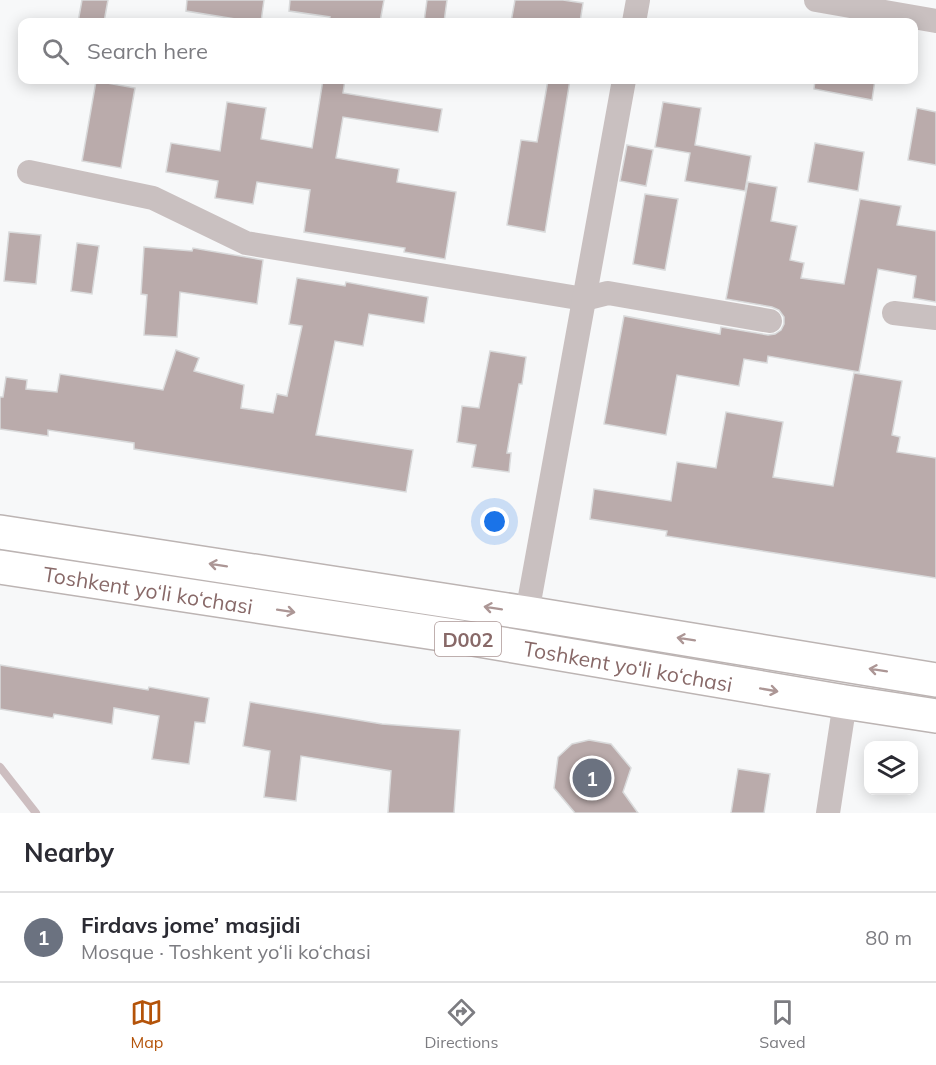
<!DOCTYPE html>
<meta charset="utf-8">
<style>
:root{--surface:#fff;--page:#f7f7f7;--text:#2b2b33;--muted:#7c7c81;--line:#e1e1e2;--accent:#b45309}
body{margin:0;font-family:Mulish,sans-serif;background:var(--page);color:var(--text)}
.controls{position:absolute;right:18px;bottom:18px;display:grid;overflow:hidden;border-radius:12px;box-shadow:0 3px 15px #0003}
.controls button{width:54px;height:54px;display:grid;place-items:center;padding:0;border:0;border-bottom:2px solid var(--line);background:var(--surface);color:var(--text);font:30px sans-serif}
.you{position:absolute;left:495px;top:522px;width:21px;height:21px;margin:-15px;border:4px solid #fff;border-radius:50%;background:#1a73e8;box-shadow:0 0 0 9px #1a73e833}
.badge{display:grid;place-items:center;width:39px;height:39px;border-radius:50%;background:var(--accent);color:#fff;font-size:20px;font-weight:700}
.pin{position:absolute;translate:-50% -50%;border:3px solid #fff;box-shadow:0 2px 6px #0006}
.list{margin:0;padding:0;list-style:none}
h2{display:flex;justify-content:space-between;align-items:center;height:78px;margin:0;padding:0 24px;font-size:26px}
h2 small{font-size:20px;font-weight:400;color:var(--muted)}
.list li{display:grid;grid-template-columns:39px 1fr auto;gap:18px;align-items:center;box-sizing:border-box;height:90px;padding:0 24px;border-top:2px solid var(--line)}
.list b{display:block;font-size:22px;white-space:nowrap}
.list p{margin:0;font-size:20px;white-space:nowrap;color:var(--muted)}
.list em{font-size:20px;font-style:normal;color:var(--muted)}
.icon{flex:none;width:33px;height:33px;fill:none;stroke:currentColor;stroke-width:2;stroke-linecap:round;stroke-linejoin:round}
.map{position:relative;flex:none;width:936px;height:813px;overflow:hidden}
.search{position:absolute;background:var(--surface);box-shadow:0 3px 15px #0003;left:18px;right:18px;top:18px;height:66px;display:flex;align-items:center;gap:15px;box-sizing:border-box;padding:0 21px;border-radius:12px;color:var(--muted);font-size:22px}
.sheet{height:168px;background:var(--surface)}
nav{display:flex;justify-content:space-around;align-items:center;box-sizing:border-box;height:84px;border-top:2px solid var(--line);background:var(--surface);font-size:16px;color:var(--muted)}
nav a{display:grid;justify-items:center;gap:3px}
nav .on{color:var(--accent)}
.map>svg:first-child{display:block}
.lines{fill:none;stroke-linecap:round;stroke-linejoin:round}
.stream{stroke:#cdbec0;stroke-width:8}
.building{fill:#baabab;stroke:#d9dadb;stroke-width:1.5}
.highway-casing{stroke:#bcb4b3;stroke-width:36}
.street{stroke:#c9c0c0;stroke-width:24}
.highway{stroke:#fff;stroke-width:33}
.oneway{stroke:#ac9695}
.labels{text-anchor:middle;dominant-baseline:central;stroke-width:6;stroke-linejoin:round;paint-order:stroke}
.shield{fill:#fff;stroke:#ac9695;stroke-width:1.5}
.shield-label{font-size:20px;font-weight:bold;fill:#886968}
.street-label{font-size:21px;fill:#886968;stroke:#fff}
</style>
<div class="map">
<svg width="936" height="813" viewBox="0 0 936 813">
<rect width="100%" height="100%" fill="#f7f8f9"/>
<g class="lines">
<path class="stream" d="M0 767 36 813"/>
</g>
<g class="building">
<path d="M82 0H108L104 22H78Z"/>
<path d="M187 0H264L261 22H241V20L186 11Z"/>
<path d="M290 0H384L380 22H329L330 17 289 11Z"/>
<path d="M427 0H447L444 22H424Z"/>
<path d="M515 0H563L583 3 580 22H511Z"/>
<path d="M323 80H345L343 93 442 109 438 132 343 117 336 158 399 169 397 182 456 192 445 259 404 252 405 248 304 232 310 190 257 182 253 204 215 198 218 181 166 172 171 143 220 151 227 102 266 108 261 139 312 148Z"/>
<path d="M548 80H570L545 232 507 225 521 140 537 142Z"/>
<path d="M815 80H875L872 100 814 89Z"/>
<path d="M96 81 135 88 121 168 82 161Z"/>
<path d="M663 102 701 108 695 145 751 156 745 191 685 181 690 153 655 147Z"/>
<path d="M917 108 936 112V165L908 160Z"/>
<path d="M815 143 864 152 858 191 808 182Z"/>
<path d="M627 145 653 150 646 186 620 181Z"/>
<path d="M748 182 777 187 771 221 797 226 790 260 804 263 801 278 844 284 860 199 901 206 897 225 936 231V302L913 298 916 276 878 269 859 372 768 356 767 363 744 359 739 386 677 375 666 435 604 424 624 316 720 334 721 327 768 335 775 334 781 330 784 324V317L779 310 772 307 726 299Z"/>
<path d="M645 194 678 199 665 270 633 264Z"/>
<path d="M9 232 41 235 36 284 4 281Z"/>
<path d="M77 243 99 246 92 294 71 291Z"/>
<path d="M144 247 192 251 193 248 263 260 257 304 180 292 177 337 144 335 147 295 141 294Z"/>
<path d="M297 278 345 286 346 282 428 297 424 323 369 314 363 346 335 341 316 435 413 450 406 492 134 449V443L48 430V436L0 429V397H3L6 377 27 380 26 389 57 392 60 374 163 390 176 350 199 358 194 371 244 385 241 408 273 413 277 394 287 396 302 326 289 324Z"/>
<path d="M490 351 526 357 522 384H519L507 453H511L509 472 472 467 476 445 457 442 462 406 479 408Z"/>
<path d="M854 373 902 381 892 435 900 437 897 452 936 458V578L666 536 667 531 590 519 594 489 671 501 677 462 716 468 726 412 783 422 773 477 833 486Z"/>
<path d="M0 665 148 690 149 687 209 698 205 723 195 722 189 764 152 759 159 716 114 708 112 724 54 714 53 718 0 709Z"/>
<path d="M250 702 382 724 460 730 454 813H388L391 771 301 756 296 801 264 797 270 751 243 746Z"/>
<path d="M589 740 611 744 631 768 623 792 638 813H575L554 788 558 757 572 744Z"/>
<path d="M738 769 770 774 764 813H731Z"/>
</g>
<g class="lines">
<g class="highway-casing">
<g id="highway">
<path d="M0 532 527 613 936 680"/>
<path d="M0 567 461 637 845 702 936 716"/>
</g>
</g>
<g class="street">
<path d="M816 0 936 21"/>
<path d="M634 22 638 0"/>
<path d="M29 172 153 198 246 243 584 299 608 293 770 321"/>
<path d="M894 313 936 318"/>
<path d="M527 613 624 80"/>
<path d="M828 813 845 702"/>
</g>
<use href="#highway" class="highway"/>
</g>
<defs><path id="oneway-shaft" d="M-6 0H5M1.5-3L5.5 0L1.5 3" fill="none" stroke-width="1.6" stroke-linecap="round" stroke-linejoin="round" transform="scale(1.5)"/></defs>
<g class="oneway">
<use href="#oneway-shaft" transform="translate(218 565) rotate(-171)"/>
<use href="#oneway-shaft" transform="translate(493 608) rotate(-171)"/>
<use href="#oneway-shaft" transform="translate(286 611) rotate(9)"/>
<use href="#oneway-shaft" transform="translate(686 639) rotate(-171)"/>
<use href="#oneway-shaft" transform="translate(878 670) rotate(-171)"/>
<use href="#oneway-shaft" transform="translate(769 690) rotate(10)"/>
</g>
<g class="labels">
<rect class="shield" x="435" y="622" width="66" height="34" rx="4.5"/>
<g class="shield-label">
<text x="468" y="639">D002</text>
</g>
<g class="street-label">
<text transform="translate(148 590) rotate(9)">Toshkent yo‘li ko‘chasi</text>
<text transform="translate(628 666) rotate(10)">Toshkent yo‘li ko‘chasi</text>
</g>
</g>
</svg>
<div class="controls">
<button><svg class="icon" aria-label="layers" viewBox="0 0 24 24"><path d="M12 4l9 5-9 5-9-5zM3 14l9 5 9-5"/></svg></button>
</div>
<div class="you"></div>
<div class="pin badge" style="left:592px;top:778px;background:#6b7280">1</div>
<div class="search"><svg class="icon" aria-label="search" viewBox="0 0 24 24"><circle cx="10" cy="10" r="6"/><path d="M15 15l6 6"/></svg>Search here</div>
</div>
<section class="sheet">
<h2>Nearby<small></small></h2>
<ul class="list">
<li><span class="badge" style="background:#6b7280">1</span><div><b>Firdavs jome’ masjidi</b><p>Mosque · Toshkent yo‘li ko‘chasi</p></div><em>80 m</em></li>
</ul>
</section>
<nav>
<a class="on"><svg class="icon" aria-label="map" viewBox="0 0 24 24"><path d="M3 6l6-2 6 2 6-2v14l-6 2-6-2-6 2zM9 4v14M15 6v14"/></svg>Map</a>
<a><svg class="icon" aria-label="directions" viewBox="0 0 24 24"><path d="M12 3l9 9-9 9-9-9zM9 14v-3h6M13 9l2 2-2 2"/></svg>Directions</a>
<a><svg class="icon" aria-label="saved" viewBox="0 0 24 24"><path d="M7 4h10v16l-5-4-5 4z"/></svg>Saved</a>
</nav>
